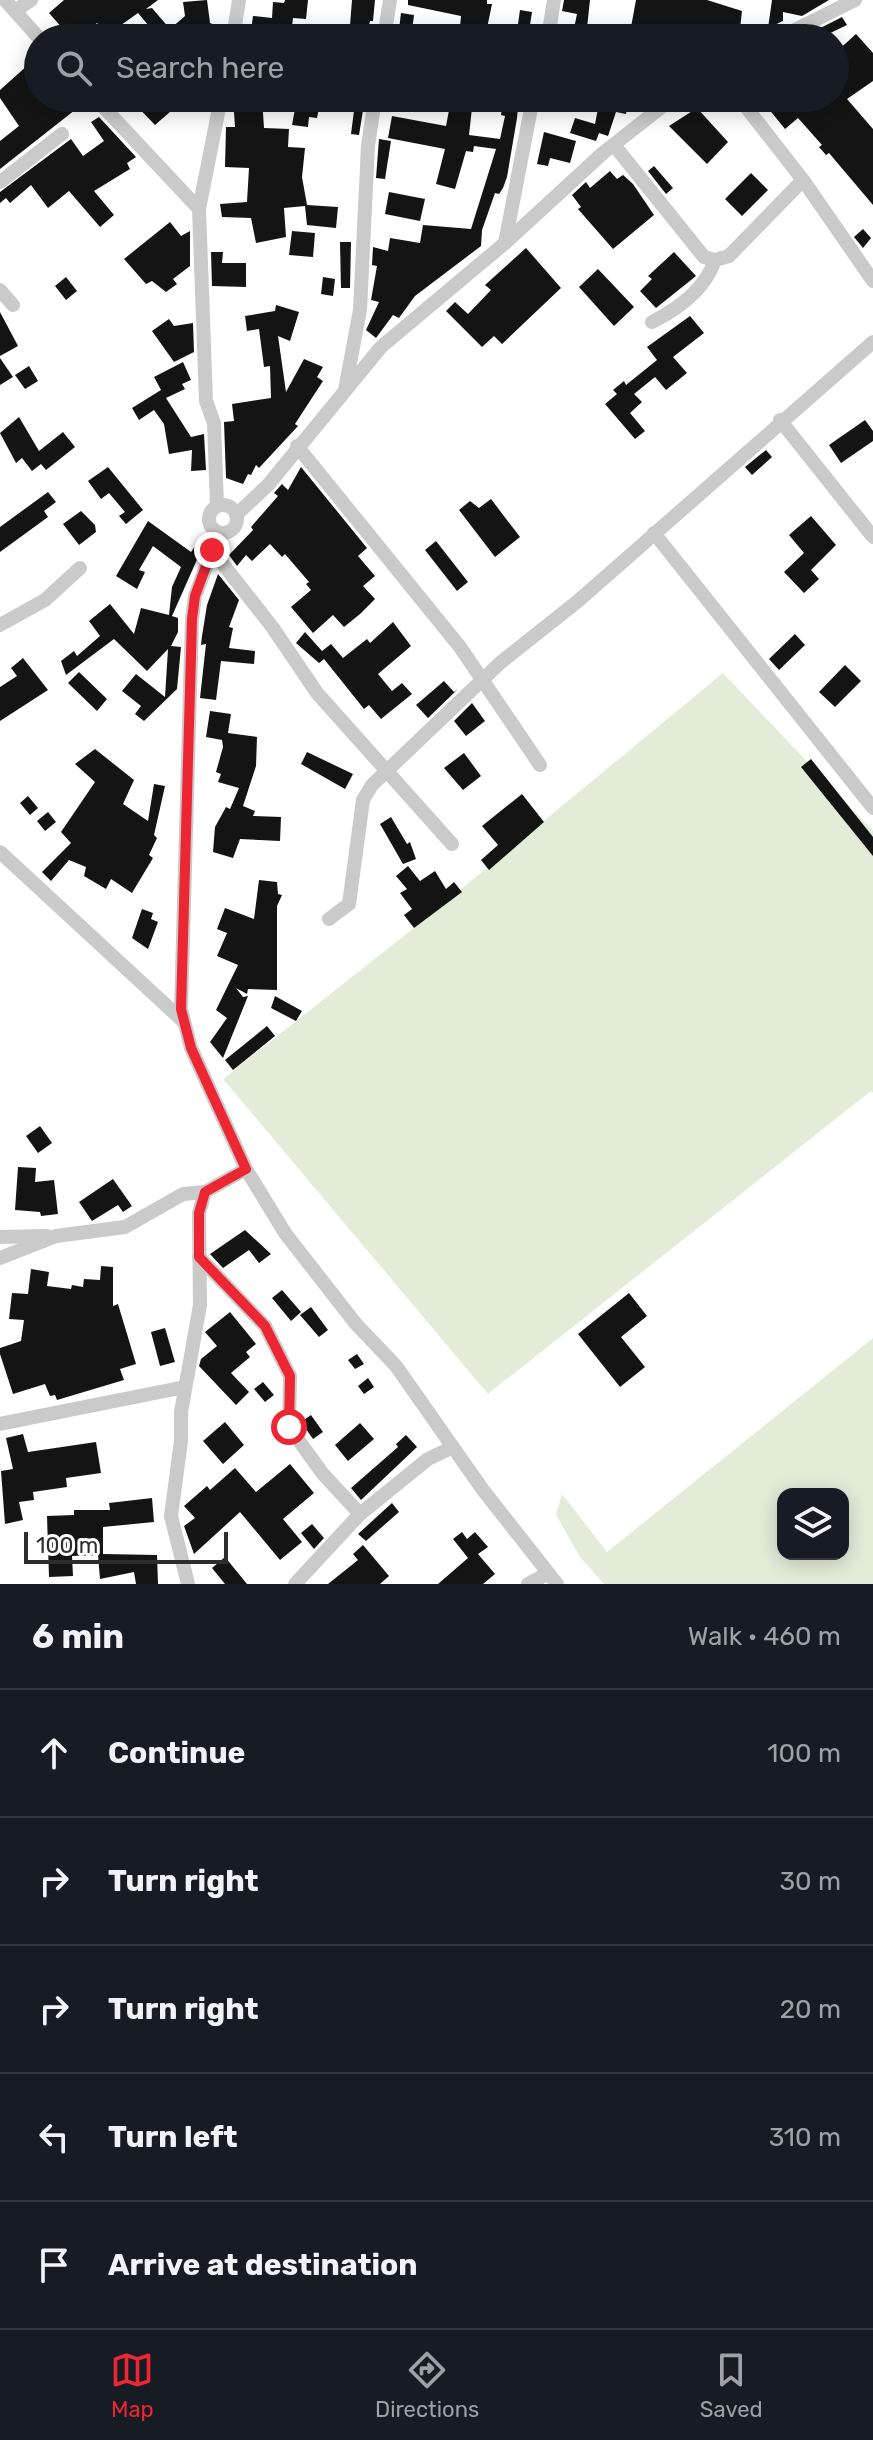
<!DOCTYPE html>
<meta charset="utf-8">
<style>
:root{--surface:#171b24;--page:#242831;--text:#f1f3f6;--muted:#9ea1a6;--line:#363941;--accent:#ed2634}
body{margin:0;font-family:Rubik,sans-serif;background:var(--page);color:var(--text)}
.controls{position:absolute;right:24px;bottom:24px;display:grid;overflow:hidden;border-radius:16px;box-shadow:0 4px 20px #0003}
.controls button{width:72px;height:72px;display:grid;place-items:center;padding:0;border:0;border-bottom:2px solid var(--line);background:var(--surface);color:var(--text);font:40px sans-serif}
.scale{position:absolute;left:24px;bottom:20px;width:204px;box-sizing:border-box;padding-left:8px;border:4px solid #2d2d2d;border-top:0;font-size:22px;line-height:28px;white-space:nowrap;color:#2d2d2d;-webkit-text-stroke:6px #fff;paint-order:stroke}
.stop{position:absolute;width:24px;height:24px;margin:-18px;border:6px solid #ed2634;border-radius:50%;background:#fff}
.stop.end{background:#ed2634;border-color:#fff;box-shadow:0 2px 8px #0008}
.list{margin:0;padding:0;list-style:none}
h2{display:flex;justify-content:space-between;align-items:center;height:104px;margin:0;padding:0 32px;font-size:34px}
h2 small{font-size:26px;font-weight:400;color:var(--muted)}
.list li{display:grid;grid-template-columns:52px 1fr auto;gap:24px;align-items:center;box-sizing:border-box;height:128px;padding:0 32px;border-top:2px solid var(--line)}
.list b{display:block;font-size:30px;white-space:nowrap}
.list em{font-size:26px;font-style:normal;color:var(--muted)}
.icon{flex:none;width:44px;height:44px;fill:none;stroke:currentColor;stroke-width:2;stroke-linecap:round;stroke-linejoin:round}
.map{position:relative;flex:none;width:873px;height:1584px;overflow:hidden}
.search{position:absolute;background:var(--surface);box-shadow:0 4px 20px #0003;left:24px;right:24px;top:24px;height:88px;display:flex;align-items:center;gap:20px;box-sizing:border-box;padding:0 28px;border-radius:44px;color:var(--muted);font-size:30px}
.sheet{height:744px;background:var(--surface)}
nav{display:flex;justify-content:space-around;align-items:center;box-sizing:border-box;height:112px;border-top:2px solid var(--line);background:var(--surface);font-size:22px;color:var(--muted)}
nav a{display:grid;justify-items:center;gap:4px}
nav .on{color:var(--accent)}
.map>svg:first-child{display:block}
.green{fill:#e3ebd9;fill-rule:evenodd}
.building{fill:#141414}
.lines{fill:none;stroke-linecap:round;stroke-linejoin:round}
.minor{stroke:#cacaca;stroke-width:14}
.route{stroke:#ed2634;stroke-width:10}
</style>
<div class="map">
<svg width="873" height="1584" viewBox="0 0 873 1584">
<rect width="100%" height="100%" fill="#fff"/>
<g class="green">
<path d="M723 673 873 831V1093L871 1091 488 1394 223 1079 420 923Z"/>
<path d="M873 1338V1584H604L580 1557 556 1515 562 1494 607 1552ZM783 1494H843V1554H783Z"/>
</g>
<g class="building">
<path d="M64 0H158L146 9 152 8 170 29 185 16 183 2 207 0 210 23 220 27 212 38H159L138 13 107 35 97 23 79 38H71L49 13Z"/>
<path d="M285 0H308L306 19 293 18 291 36 267 33V38H250L253 16 272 18 273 2 284 3Z"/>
<path d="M352 0H375L373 21H370L366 38H349Z"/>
<path d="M408 0H487V4H492L485 38H459L461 16 408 5Z"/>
<path d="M564 0H590L587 28 607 31V38H572L577 14 562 11Z"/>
<path d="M636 0H707L742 11 739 38H629Z"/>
<path d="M772 0H829L802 16 783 12V21L768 28Z"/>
<path d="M520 10 532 12 528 38H516Z"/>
<path d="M401 13 414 15 411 38H398Z"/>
<path d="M842 17 847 25 820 38H801Z"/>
<path d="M856 34 873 53V81L847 99 873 129V205L829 153 826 155 819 147 822 145 798 118 785 129 760 98H835V53Z"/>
<path d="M38 56V98H73L80 106 0 169V141L19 126 0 98V90Z"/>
<path d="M129 98H186L155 125Z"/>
<path d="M233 98H262L264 128 289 129 288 147 305 148 302 177 307 205 338 207 336 228 307 225 305 206 284 208 286 237 256 243 251 218 222 217 220 204 247 202 249 168 225 167 226 127H235Z"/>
<path d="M297 98H321L317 118 309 117 308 127 292 125Z"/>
<path d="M352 98H365L359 135 351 134 355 103Z"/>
<path d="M503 98H519L517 118 507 177 503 188 499 194 495 193 482 230 481 246 415 296 399 318 393 315 376 338 366 330 379 302 371 300 377 266 372 265 373 247 388 251 390 238 420 243 423 225 471 229 496 149 474 146 473 152 466 151 455 189 436 184 445 149 388 138 392 116 446 126 450 105 472 108 469 135 500 139 505 116 501 115Z"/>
<path d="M600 98H629L626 114 616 112 608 136 599 133 596 141 570 133 575 118 595 124Z"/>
<path d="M697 108 728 142 707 164 669 126Z"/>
<path d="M99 117 136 157 127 163 130 169 94 191 114 215 100 227 69 191 48 208 31 185 10 203 6 198 0 203V192L71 139 83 156 104 141 91 122Z"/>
<path d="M544 132 576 141 570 163 550 158 548 166 537 164Z"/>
<path d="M379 139 391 141 385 179 376 178Z"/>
<path d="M654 166 673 188 666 194 648 171Z"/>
<path d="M610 171 617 179 623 175 633 184 654 215 613 249 578 209 581 207 572 195 586 182 590 188Z"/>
<path d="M751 173 768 190 742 216 725 199Z"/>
<path d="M389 192 425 199 420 221 385 214Z"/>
<path d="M170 222 181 236 190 231V266L173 279 177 284 166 292 152 281 146 284 124 259Z"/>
<path d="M863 229 871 238 863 248 854 237Z"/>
<path d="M292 231 315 233 313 257 289 255Z"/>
<path d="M340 242H351L350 288H341Z"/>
<path d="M526 248 561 288 502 344 494 336 482 347 446 311 455 302 468 314 491 290 485 285Z"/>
<path d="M211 252H223L222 263H246V287L212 286Z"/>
<path d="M674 252 696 276 656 308 640 291 652 279 648 276Z"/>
<path d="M598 269 634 307 614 326 579 287Z"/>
<path d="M66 277 77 291 66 300 55 286Z"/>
<path d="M323 277 335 279 333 296 321 294Z"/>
<path d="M276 305 299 312 290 341 278 336 286 392 304 359 323 367 317 377 323 381 295 424 298 426 259 468 256 465 251 475 248 474 243 484 226 478 224 422 234 421 232 404 271 398 270 366 264 367 259 329 247 331 245 316 275 311Z"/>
<path d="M0 312 18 346 0 356Z"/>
<path d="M690 316 704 333 673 357 687 373 666 390 655 377 634 394 642 402 630 413 645 431 635 439 605 404 617 394 613 390 624 381 626 385 657 360 647 347Z"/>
<path d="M169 319 174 326 193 323 194 352 174 362 152 331Z"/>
<path d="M0 358 13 377 0 385Z"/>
<path d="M183 362 191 380 182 384 185 389 166 398 191 437 204 434 206 470 191 471 192 450 169 454 164 424 154 410 139 420 132 408 161 390 154 377Z"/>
<path d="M29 366 38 381 25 389 15 375Z"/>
<path d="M19 417 39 451 63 432 75 447 46 470 41 464 32 471 22 458 16 463 0 433Z"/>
<path d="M865 420 873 431V441L841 463 829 445Z"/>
<path d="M766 450 772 457 752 475 745 467Z"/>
<path d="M108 467 143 510 126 524 119 516 125 512 109 493 101 499 88 481Z"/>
<path d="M301 467 367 548 358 556 375 576 363 586 375 599 360 614 344 627 333 615 313 633 291 607 311 590 306 584 309 582 285 554 282 557 270 544 252 561 246 555 237 566 229 555 253 530 251 527 278 496 274 493 282 484 288 490Z"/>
<path d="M48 492 56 502 44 511 48 517 0 552V527Z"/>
<path d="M491 499 520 537 495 557 459 510 470 501 479 508Z"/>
<path d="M81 511 95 525 96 532 79 545 63 524Z"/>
<path d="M811 516 836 545 811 570 819 579 804 593 784 572 804 553 789 535Z"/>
<path d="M148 521 191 552 203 535 207 537 172 616 178 618V632L171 646 181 647 177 689 144 721 135 714 141 706 122 691 136 674 165 697 168 649 147 671 114 639 66 675 61 661 74 651 77 656 100 636 89 621 110 604 134 634 141 608 169 615 172 587 181 567 153 546 139 570 145 572 137 589 116 576Z"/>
<path d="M436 541 468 582 457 591 425 550Z"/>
<path d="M218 574 239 600 229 627 233 628 229 648 255 651 254 664 221 661 216 700 200 698 206 644 201 645 202 636 207 605Z"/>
<path d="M393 622 411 646 378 674 392 691 402 683 412 694 381 719 369 705 364 709 324 659 319 663 296 643 305 632 322 651 331 644 343 658 367 639 370 643Z"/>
<path d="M795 634 805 645 779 670 769 659Z"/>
<path d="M23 658 48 690 0 721V687L17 676 11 668Z"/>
<path d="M845 665 861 681 835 707 819 692Z"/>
<path d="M79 672 107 699 97 711 68 683Z"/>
<path d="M444 681 454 692 458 689 428 718 416 705Z"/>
<path d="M472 703 485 721 466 736 454 721Z"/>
<path d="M210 711 231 714 228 733 257 737 256 766 243 806 255 811 253 816 281 817 280 841 240 839 233 858 213 852 215 827 226 807 230 809 239 788 218 782 221 774 216 772 223 747 222 740 206 737Z"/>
<path d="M95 749 134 780 123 804 148 821 154 784 165 786 154 835 157 838 149 855 153 858 132 893 111 879 106 889 84 876 86 867 69 860 51 881 42 872 71 843 61 832 95 782 75 764Z"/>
<path d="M307 752 353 774 345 789 301 764Z"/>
<path d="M464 753 481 776 463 790 444 768Z"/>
<path d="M811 759 873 837V856L801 767Z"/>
<path d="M522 794 544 822 489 870 481 860 498 845 482 826Z"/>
<path d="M28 796 38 808 30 815 20 803Z"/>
<path d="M48 812 56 822 45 831 37 821Z"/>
<path d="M391 817 407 844 410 842 416 859 403 864 380 824Z"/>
<path d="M408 866 420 881 435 871 446 889 454 882 462 892 414 928 404 915 412 909 400 893 407 889 396 876Z"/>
<path d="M259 880 277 882 278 894 282 895 277 906V990L248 989 247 994 236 988 243 997 248 996 223 1058 210 1042 227 1018 216 1010 238 965 217 956 227 933 217 929 225 908 254 919Z"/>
<path d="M142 909 153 913 151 919 158 922 148 949 132 938Z"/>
<path d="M275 996 302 1011 296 1021 271 1008Z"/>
<path d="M267 1026 275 1036 233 1070 225 1060Z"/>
<path d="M40 1126 52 1143 38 1153 26 1136Z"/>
<path d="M18 1167 36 1168 35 1182 54 1180 58 1214 41 1216 40 1212 15 1210Z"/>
<path d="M113 1179 132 1206 123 1212 118 1205 92 1221 79 1202Z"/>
<path d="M245 1230 271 1254 259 1263 249 1250 223 1268 210 1254Z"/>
<path d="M101 1266 113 1267V1306L118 1304 136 1364 120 1369 124 1380 57 1400 55 1395 50 1396 45 1384 13 1394 0 1354V1348L21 1341 24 1320 9 1319 12 1293 28 1294 31 1269 49 1272 47 1286 71 1289 72 1285 83 1287 84 1279 100 1280Z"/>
<path d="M282 1290 301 1312 291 1321 272 1298Z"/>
<path d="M629 1293 647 1316 621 1337 645 1367 620 1387 578 1334Z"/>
<path d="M311 1307 328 1330 319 1337 300 1315Z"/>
<path d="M230 1312 256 1344 246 1352 250 1357 231 1373 249 1392 236 1405 199 1366 201 1359 217 1346 205 1332Z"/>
<path d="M165 1328 175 1362 160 1366 151 1332Z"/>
<path d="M357 1354 364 1364 355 1369 348 1360Z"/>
<path d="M368 1378 374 1387 364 1394 358 1386Z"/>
<path d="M263 1382 274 1395 265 1402 254 1389Z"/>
<path d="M311 1415 323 1432 313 1439 301 1422Z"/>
<path d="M225 1422 244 1445 223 1464 203 1441Z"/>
<path d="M360 1423 374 1439 348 1461 335 1445Z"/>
<path d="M23 1434 28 1452 96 1442 101 1473 66 1478 67 1487 33 1492 34 1500 19 1502 23 1520 5 1524 1 1471 13 1469 6 1438Z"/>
<path d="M406 1435 417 1447 361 1500 351 1488 398 1447 396 1444Z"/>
<path d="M290 1464 314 1493 283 1519 302 1542 280 1560 240 1512 194 1554 184 1526 195 1518 184 1506 207 1486 210 1490 235 1468 256 1492Z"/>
<path d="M152 1498 154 1522 103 1527V1554L157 1555 158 1584H136L134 1572 100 1579 98 1555 72 1556 73 1576 49 1577 47 1516 74 1515V1510H110L109 1503Z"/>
<path d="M392 1503 399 1512 366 1541 358 1534Z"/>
<path d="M312 1524 324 1538 314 1549 301 1533Z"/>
<path d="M462 1532 467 1539 475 1532 488 1547 478 1554 495 1574 483 1584H438L468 1558 453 1539Z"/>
<path d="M363 1545 389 1576 380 1584H328L358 1560 353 1554Z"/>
<path d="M225 1557 247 1584H225L212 1568Z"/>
</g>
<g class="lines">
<g class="minor">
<path d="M5 0 39 38"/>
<path d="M15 11 31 0"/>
<path d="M233 38 239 0"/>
<path d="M384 38 390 0"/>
<path d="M548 38 554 0"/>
<path d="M779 38 855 0"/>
<path d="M95 98 199 209"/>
<path d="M739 98 803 180 873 281"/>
<path d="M614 145 704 257 715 260 729 256 803 180"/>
<path d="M0 182 62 134"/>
<path d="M505 243 603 153 673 98"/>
<path d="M0 290 13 305"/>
<path d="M652 322C678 309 705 290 715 260"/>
<path d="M345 390 360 310 368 146 375 98"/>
<path d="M780 420 873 537"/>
<path d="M297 446 460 647 540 765"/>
<circle cx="223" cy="519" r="14"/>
<path d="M217 506 214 423 206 401 199 209 221 98"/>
<path d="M236 515 268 485 381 347 505 243 533 98"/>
<path d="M219 533 195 596 192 619 181 1009 191 1048 246 1169 285 1233 356 1324 396 1366 483 1490 557 1584"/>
<path d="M654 533 873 808"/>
<path d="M212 550 273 628 317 693 452 844"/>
<path d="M0 625 45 600 80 568"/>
<path d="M0 852 183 1021"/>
<path d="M329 919 349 904 363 800 372 785 500 663 578 601 873 342"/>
<path d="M0 1237 47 1236"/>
<path d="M199 1257 265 1326 290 1376 289 1427 323 1474 360 1514"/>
<path d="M0 1258 56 1236 125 1227 183 1194 205 1192"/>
<path d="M0 1424 185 1387"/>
<path d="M188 1584 171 1516 181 1441V1412L200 1305 199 1213 205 1192 246 1169"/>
<path d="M295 1584 360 1514 428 1459 453 1447"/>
<path d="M528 1584 547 1574"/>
</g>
</g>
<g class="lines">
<path class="route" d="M212 550 195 596 192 619 181 1009 191 1048 246 1169 205 1192 199 1213V1257L265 1326 290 1376 289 1427"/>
</g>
</svg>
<div class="controls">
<button><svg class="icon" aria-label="layers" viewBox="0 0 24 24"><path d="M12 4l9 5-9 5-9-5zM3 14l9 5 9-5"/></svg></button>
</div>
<div class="scale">100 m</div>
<div class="stop" style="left:289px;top:1427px"></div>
<div class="stop end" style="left:212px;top:550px"></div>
<div class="search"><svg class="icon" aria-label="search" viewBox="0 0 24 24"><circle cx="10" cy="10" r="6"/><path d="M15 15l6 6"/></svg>Search here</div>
</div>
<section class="sheet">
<h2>6 min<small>Walk · 460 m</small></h2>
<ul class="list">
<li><svg class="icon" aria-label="ahead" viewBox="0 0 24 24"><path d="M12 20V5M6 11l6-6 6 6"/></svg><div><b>Continue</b></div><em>100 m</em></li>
<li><svg class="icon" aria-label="right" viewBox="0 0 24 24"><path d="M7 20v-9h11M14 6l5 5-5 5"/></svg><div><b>Turn right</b></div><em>30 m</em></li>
<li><svg class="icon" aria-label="right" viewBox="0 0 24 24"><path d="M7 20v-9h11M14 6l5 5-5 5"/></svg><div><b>Turn right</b></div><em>20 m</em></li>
<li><svg class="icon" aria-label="left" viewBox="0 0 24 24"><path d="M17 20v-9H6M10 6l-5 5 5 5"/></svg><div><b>Turn left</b></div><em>310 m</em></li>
<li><svg class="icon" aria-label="arrive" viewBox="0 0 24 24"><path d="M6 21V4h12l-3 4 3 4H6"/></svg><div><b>Arrive at destination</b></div></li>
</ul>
</section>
<nav>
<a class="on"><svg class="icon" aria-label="map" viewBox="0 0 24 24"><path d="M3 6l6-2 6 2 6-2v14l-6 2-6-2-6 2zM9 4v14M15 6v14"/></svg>Map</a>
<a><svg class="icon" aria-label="directions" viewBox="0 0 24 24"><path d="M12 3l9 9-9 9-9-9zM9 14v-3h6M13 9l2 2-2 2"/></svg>Directions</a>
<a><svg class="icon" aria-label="saved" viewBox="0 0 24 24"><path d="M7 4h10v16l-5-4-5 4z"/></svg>Saved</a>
</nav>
